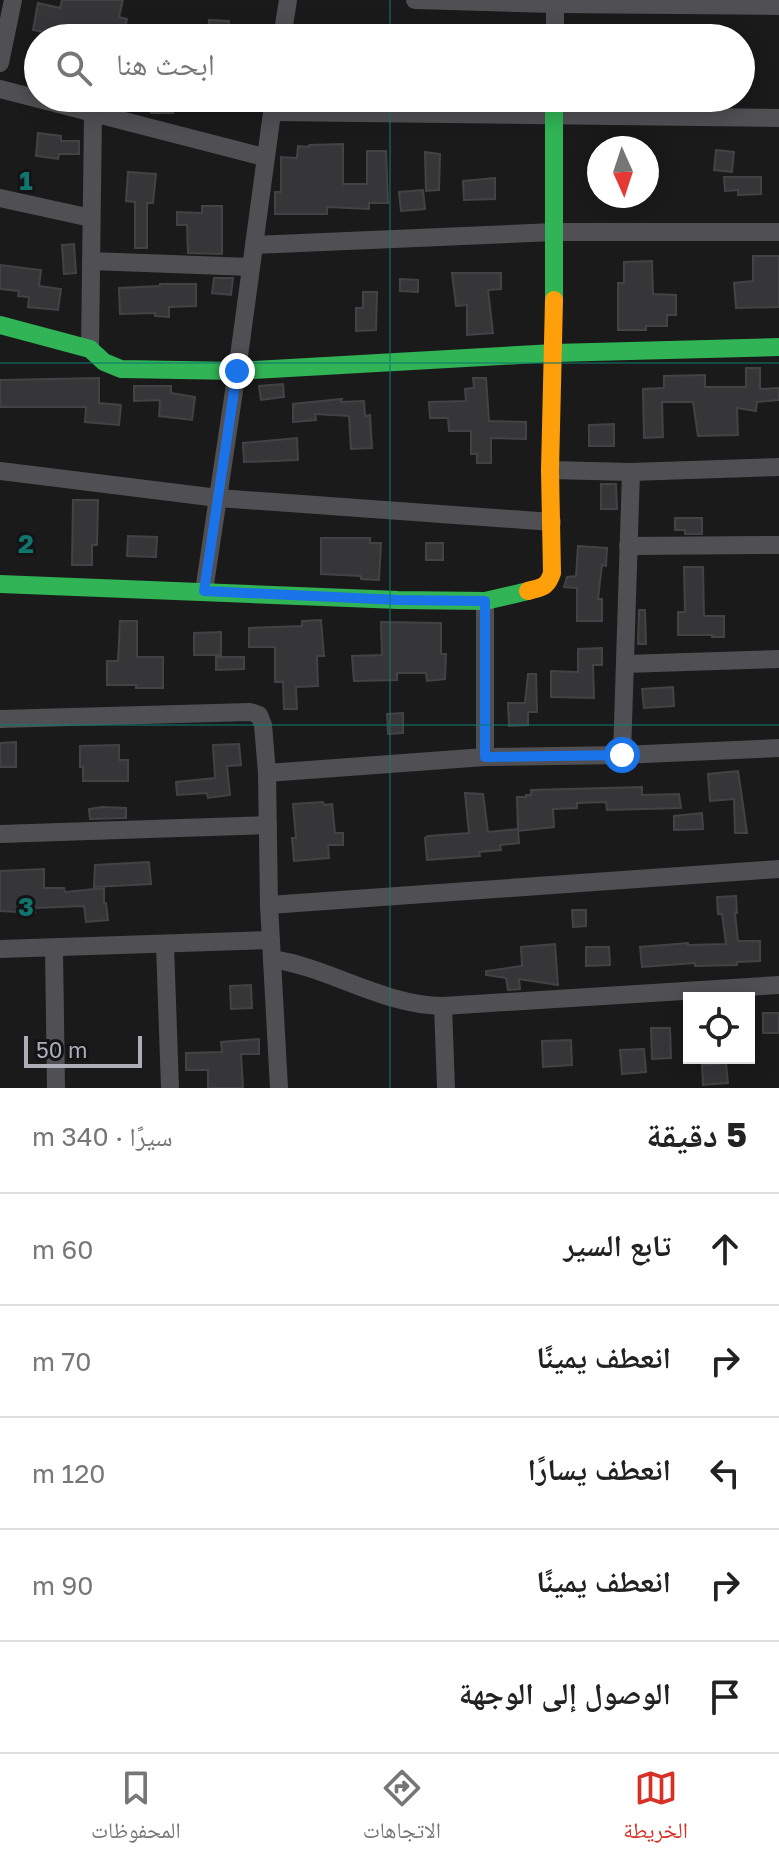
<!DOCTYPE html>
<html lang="ar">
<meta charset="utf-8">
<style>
:root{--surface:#fff;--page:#f2f2f2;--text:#222;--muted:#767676;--line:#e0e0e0;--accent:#d93025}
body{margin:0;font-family:"Golos Text","Noto Naskh Arabic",sans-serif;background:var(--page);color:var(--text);direction:rtl}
.controls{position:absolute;right:24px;bottom:24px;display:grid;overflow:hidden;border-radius:0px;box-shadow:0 4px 20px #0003}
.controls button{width:72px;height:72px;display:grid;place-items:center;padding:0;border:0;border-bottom:2px solid var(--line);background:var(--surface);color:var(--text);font:40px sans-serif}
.compass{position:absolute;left:587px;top:136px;width:72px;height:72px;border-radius:50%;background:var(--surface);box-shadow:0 4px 20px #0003;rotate:177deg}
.scale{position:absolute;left:24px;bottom:20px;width:118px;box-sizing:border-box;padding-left:8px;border:4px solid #acaeba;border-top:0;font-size:22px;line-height:28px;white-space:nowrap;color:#acaeba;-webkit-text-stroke:6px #141416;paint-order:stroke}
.stop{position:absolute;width:24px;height:24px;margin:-18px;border:6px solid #1a73e8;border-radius:50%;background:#fff}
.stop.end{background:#1a73e8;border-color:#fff;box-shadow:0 2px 8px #0008}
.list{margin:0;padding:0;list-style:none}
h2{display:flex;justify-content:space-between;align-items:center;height:104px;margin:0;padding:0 32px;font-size:34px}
h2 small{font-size:26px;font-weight:400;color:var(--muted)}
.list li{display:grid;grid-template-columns:52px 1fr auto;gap:24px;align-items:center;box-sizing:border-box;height:112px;padding:0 32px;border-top:2px solid var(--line)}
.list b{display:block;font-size:30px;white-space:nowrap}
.list em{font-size:26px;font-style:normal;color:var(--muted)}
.icon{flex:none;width:44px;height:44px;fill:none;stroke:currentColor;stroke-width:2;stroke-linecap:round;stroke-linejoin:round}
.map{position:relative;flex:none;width:779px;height:1088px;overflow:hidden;direction:ltr}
.search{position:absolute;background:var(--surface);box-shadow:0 4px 20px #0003;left:24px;right:24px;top:24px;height:88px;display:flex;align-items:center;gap:20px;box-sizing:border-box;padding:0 28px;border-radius:44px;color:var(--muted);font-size:30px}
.sheet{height:664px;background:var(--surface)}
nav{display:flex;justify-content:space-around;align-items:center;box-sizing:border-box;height:112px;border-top:2px solid var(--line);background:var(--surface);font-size:22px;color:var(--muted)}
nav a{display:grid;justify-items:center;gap:4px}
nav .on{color:var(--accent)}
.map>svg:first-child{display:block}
.building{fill:#363638;stroke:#434346;stroke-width:2}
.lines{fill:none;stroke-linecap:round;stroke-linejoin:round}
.street{stroke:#505054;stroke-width:18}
.fast{stroke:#30b455;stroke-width:18}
.slow{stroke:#ff9f0a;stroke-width:18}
.route{stroke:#1a73e8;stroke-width:10}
.grid{fill:none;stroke:#0f766e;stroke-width:2;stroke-opacity:0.55}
.grid-label{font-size:26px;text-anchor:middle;font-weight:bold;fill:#0f766e;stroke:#141416;stroke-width:6;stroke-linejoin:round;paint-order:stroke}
</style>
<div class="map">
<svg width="779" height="1088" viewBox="0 0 779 1088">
<rect width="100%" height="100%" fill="#1a1a1a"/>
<g class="building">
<path d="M62 0H123L119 17 127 19 123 36 103 32 102 38 67 30 66 36 33 30 38 3 60 8Z"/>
<path d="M209 20 229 21 228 34 208 32Z"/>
<rect x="151" y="98" width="22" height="15"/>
<path d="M38 133 61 136V141H79V154H59L58 159 36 156Z"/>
<path d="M343 144V184H367V151H386L388 203H369V209L327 207V214H275V192H281V157L297 158 298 146 309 147V145Z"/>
<path d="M716 150 734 152 732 172 714 170Z"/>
<path d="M425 152 440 154 439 190 426 191Z"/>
<path d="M128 172 156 174 153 203H147V248H135V202L126 201Z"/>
<path d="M724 177H761V194L738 195V190L725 191Z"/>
<path d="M495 178V199L464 200 463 181Z"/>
<path d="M423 190 425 209 401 211 399 192Z"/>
<path d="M202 206H222V254L188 253 187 225H177V212L202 213Z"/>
<path d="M74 244 76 273 64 274 62 245Z"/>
<path d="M753 256H779V307L736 308 734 283 753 281Z"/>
<path d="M652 261 653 294 676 295V315H667V326H646V330H618V283H624V262Z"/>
<path d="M0 265 41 270 39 286 61 289 58 310 28 307 29 297 18 296 19 291 0 289Z"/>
<path d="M452 273H501V289L488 290 493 333 467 335V305L456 306Z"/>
<path d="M214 278H233L231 295 212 293Z"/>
<path d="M400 279 418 280V292L400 291Z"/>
<path d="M160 284H196V306L169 307V317L155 316V313L120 314 119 288 160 286Z"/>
<path d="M363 292H377L376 330 356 331V308H363Z"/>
<path d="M746 368H760V389L779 388V400L757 402 756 411 737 408 738 435 698 436 693 402H662L663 437 644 438 643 389 664 388V376L705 375V387H746Z"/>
<path d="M99 378V403L121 405 119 425 85 422 86 407H0V380Z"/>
<path d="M473 378H486L489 421 526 422V439L491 438V463H477V454H471V431H449L448 418H430L429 402 466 401 465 389 474 388Z"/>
<path d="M283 384 284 397 261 400 259 386Z"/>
<path d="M134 386H171V393L195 397 192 420 159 416 160 400 134 401Z"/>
<path d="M342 399 341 402 364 401 365 416 370 415 372 448 351 449 349 416 315 414 316 420 293 422V404Z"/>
<path d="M614 424V446H589V425Z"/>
<path d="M297 438 298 460 244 462 243 443Z"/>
<path d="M601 484H616L617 509H601Z"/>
<path d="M73 500H98L97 545H92V565H72Z"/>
<path d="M675 518H702V534H685V530H675Z"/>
<path d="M128 536 157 537 156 557 127 556Z"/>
<path d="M321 538H370V543H381L379 580 361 579V576L321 574Z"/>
<rect x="426" y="543" width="17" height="17"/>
<path d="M578 546 607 548 606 566 602 565 598 599H602V621H577V588L564 587 567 577 576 576Z"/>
<path d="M684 567H703L704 616H724V637H712V635H678V612H685Z"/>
<path d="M639 610H645L646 644H638Z"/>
<path d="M321 620 324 656H317L318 686 296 687 297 709H284L283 682H275V647H249V628L302 626V621Z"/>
<path d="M120 621H137V657H163V688H136V685H107V661H118Z"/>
<path d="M381 622 441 623V654H446L445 679 427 681 426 673H397V680L354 681 352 656 382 655Z"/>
<path d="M221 632V655H194V633Z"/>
<path d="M602 648V665H593L594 698 551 697V671L578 672V649Z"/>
<path d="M216 657H244V669L216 670Z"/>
<path d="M528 674H536L537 712H528V725L509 726 508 703H525Z"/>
<path d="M673 687 674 706 644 708 642 689Z"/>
<path d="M403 713V733L388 734 387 714Z"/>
<path d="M16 742V767H0V743Z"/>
<path d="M239 744 241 765 227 766 230 795 208 798 207 793 177 795 176 782 215 778 213 745Z"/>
<path d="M119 745V760H128V781H83V767H80V746Z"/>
<path d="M738 771 742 798 747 833H735L734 799 710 801 708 774Z"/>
<path d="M642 787V795L679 794 681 808 607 810 606 802 577 803V808L553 809 554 827 518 831 517 797H526V795H531V790Z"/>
<path d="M465 793 483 794 488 832 518 829 519 843 500 845 501 850 479 852 480 856 427 860 425 838 428 836 469 833Z"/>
<path d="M323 802 324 805 332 804 335 833H343V845H328L329 858 294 861 292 838H296L293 804Z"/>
<path d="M102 807 126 808V818L90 819 89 809Z"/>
<path d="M702 813 703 829 674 830V816Z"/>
<path d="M149 862 151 884 94 887 95 865Z"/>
<path d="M44 869V888H64L65 892 104 888V903H106L108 920 86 922 84 906 35 908V913L0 911V871Z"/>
<path d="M736 896 737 913H735L738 941H760V961L737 962V965L695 966V963L642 967 640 947 688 943V945L726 944 722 914H718L717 897Z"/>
<path d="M572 910H586V926L573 927Z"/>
<path d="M555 944 558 985 519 979 520 989 508 990 506 978 486 975V971L522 966 521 947Z"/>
<path d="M586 947H609L610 965 586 966Z"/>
<path d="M251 985 252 1008 231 1009 230 986Z"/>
<rect x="763" y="1013" width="16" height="20"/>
<path d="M651 1028H670L671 1058 652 1059Z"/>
<path d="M259 1039V1054H241L243 1088H208V1070H186V1053L222 1052 221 1042Z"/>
<path d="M571 1040 572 1065 543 1067 542 1041Z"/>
<path d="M644 1049 646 1072 622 1074 620 1050Z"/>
<path d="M726 1063 728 1083 703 1085 702 1065Z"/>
</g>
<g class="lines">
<g class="street">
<path d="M415 0 555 4 779 6"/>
<path d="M282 38 288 0"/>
<path d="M555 38V0"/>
<path d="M0 63 13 0"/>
<path d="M0 89 264 157"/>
<path d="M272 112 779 118"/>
<path d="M0 198 91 218"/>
<path d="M254 245 554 232H779"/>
<path d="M91 261 251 267"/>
<path d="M90 349 93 114"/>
<path d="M550 470 631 472 779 467"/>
<path d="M0 471 218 498 552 522"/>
<path d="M628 546 779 545"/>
<path d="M204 591 237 371 274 98"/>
<path d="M625 664 779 659"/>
<path d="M0 719 250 712 259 715 263 725 267 773 269 905 279 1088"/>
<path d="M622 755 631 472"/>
<path d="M485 757V601"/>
<path d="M267 773 485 757 622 755 779 748"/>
<path d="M0 834 268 825"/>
<path d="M269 905 779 869"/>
<path d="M165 945 170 1088"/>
<path d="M0 949 271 940"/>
<path d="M54 949 56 1088"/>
<path d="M272 959C331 968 382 1005 443 1006L779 985"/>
<path d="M443 1006 446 1088"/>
</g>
<g class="fast">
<path d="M554 98V300"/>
<path d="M0 325 90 349 104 362 121 369 237 371 554 353 779 347"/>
<path d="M0 584 398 600 485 601 528 591"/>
</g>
<path class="slow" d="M528 591C542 587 547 588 552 573L550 470 554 300"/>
</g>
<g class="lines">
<path class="route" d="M237 371 204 591 398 600 485 601V757L622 755"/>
</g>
<path class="grid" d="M390 0V38M390 98V1088M0 363H779M0 725H779"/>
<g class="grid-label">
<text x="26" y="190">1</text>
<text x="26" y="553">2</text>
<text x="26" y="916">3</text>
</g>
</svg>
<div class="controls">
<button><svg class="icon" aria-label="locate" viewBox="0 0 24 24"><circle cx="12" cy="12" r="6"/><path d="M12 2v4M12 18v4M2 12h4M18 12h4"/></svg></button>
</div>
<svg class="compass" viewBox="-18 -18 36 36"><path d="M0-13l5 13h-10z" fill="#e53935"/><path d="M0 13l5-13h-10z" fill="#767676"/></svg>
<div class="scale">50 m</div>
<div class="stop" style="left:622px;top:755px"></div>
<div class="stop end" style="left:237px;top:371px"></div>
<div class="search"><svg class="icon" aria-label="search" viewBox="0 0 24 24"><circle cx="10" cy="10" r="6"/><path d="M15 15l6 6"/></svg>ابحث هنا</div>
</div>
<section class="sheet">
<h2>5 دقيقة<small>سيرًا · 340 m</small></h2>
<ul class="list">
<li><svg class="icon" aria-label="ahead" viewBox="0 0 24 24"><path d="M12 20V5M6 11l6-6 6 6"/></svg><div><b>تابع السير</b></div><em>60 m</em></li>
<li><svg class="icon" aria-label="right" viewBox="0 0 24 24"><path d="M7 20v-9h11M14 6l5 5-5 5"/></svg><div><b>انعطف يمينًا</b></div><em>70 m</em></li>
<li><svg class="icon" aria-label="left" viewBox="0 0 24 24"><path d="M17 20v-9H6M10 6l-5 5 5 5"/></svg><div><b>انعطف يسارًا</b></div><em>120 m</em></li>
<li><svg class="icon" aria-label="right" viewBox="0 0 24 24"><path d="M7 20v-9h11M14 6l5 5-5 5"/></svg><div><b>انعطف يمينًا</b></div><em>90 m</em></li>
<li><svg class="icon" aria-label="arrive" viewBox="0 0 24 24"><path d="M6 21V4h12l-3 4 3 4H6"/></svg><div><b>الوصول إلى الوجهة</b></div></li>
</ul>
</section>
<nav>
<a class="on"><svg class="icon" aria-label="map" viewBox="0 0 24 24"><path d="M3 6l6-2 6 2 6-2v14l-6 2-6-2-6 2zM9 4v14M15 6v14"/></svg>الخريطة</a>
<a><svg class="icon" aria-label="directions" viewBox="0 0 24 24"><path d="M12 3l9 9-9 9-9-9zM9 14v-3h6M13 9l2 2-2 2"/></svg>الاتجاهات</a>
<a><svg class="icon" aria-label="saved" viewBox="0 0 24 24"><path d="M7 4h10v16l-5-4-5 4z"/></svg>المحفوظات</a>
</nav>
